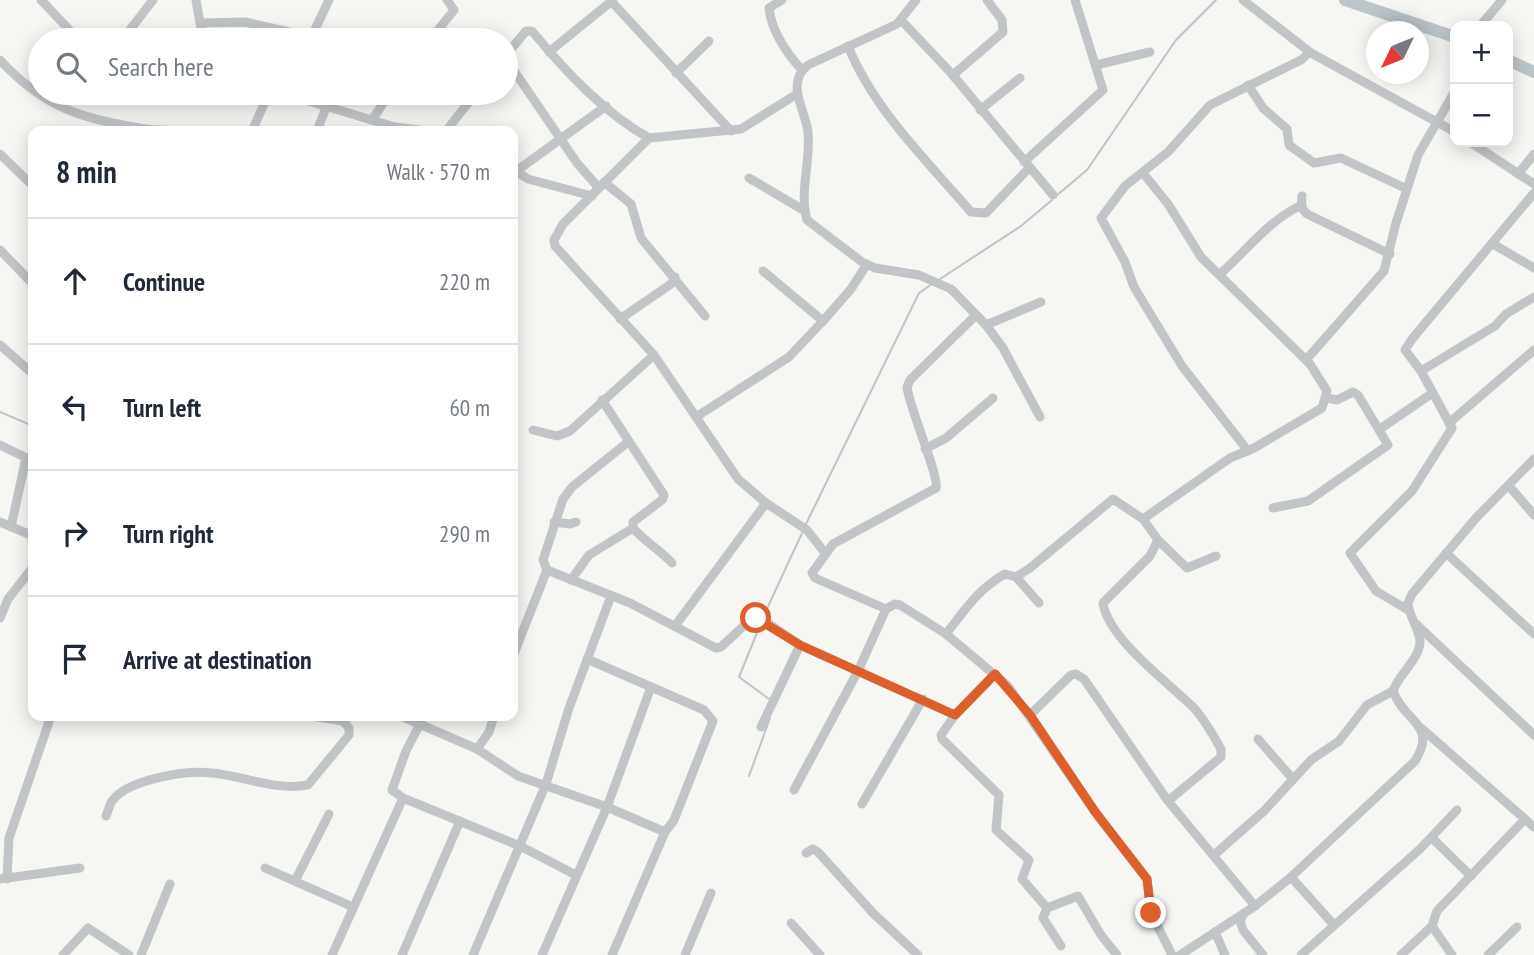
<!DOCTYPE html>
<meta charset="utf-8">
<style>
:root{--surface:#fff;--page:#f6f6f7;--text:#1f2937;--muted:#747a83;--line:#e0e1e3}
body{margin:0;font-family:"PT Sans Narrow",sans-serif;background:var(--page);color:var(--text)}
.controls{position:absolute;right:21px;top:21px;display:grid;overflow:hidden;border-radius:14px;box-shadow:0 4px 18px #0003}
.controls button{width:63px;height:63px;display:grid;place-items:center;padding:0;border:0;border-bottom:2px solid var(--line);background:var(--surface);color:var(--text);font:35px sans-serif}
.compass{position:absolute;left:1366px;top:21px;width:63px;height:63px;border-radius:50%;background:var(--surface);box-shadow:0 4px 18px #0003;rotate:227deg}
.stop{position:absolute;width:21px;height:21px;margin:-16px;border:5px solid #dd5f2c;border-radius:50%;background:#fff}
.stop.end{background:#dd5f2c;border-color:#fff;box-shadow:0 2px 7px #0008}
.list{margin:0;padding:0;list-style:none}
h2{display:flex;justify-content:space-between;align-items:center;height:91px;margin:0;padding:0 28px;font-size:30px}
h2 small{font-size:23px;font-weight:400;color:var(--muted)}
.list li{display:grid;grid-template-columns:46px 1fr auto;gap:21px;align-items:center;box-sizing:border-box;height:126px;padding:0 28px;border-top:2px solid var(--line)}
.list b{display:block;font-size:26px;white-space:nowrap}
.list em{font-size:23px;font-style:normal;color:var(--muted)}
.icon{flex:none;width:38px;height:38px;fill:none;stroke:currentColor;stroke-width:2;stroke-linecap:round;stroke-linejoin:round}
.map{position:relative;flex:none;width:1534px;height:955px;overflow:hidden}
.search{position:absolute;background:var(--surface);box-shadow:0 4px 18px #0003;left:28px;top:28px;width:490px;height:77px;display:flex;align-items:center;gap:18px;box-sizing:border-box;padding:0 24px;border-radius:38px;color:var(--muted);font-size:26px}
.panel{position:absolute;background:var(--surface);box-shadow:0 4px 18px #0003;left:28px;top:126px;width:490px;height:595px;border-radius:14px}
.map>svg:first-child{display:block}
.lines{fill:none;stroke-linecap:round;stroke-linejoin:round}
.stream{stroke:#bbc5ca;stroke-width:2}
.river{stroke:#bbc5ca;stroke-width:12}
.minor{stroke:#c1c5c8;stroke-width:9}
.route{stroke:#dd5f2c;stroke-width:9}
</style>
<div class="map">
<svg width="1534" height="955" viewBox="0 0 1534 955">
<rect width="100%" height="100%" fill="#f6f6f3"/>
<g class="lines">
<g class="stream">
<path d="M1056 196 1087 170 1176 40 1216 0"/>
<path d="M940 279 1021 226 1052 200"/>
<path d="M0 412 33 426"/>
<path d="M805 526 919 293 932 284"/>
<path d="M764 615 803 531"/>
<path d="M761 623 739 677 769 699"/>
<path d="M749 776 770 718"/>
</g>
<g class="river">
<path d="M1345 0 1455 37"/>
<path d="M1508 60 1534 72"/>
</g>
<g class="minor">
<path d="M41 0 79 40"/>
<path d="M196 0 203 40"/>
<path d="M782 0 769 8C771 30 787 54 802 70"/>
<path d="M916 0 897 24 808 65C785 83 805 109 808 132 811 160 799 193 807 220L862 262 875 268 919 275 951 289 986 325 1003 348 1040 417"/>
<path d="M1243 0 1311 53 1455 132"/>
<path d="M611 1 731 131"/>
<path d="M901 20 951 73 1053 195"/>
<path d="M201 23 245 22 312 37"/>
<path d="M1480 26 1502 0"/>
<path d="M122 40 153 0"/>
<path d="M310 40 329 0"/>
<path d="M430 40 454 10 447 0"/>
<path d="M848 46C874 110 927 161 971 212L986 213 1029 168"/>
<path d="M549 52 613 0"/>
<path d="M506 55 526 31H532C565 71 604 113 649 138"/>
<path d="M506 59 577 163 598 187"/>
<path d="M0 60C45 109 83 119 146 129 155 131 164 129 173 131"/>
<path d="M1096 65 1150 52"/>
<path d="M676 73 709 41"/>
<path d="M953 75 1003 32 1002 20 987 0"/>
<path d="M1248 85 1263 108 1287 129 1289 145 1314 163 1341 158 1407 189"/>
<path d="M282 93 395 127 427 131"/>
<path d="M797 94 741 129 649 138 563 224 554 240 555 246 654 355 738 479 766 503 807 530 825 553"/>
<path d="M980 110 1020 78"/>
<path d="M372 120 390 93"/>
<path d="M252 131 269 93"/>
<path d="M317 131 327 105"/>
<path d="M446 131 476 93"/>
<path d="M1470 142 1534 184"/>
<path d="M0 154 33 186"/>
<path d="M1024 162 1103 90 1075 0"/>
<path d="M513 169 528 179 592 196"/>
<path d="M515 172 606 106"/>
<path d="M1143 173 1168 204 1201 257 1310 364 1327 391 1322 408 1254 448 1230 458 1143 519"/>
<path d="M1518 174 1534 154"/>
<path d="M749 178 805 211"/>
<path d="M604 182 631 204 641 238 705 316"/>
<path d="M1302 196 1301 207 1307 214 1390 254"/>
<path d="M1493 244 1534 268"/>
<path d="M0 250 33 284"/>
<path d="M763 271 823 321 851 289 867 264"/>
<path d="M1220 274C1245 252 1270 219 1302 205"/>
<path d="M620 319 671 284 675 277"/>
<path d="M986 325 1041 302"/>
<path d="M0 345 33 374"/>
<path d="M1306 360 1384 271 1396 223 1418 155 1455 91"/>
<path d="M1421 371 1405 350 1412 339 1534 193"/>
<path d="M696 417 789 357 823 321"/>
<path d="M1449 423 1534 350"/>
<path d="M1380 429 1431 394"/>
<path d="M533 430 557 436 570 431 654 355"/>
<path d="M628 442 572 487 563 499 543 560 547 570 630 603 716 648 721 647 750 620 762 619 800 645 955 715 941 735 942 739 999 795 996 830 1029 860 1022 879 1047 908"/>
<path d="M0 445 33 461"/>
<path d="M925 449 946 438 993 398"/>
<path d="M1248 451 1182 366 1134 287 1125 262 1101 218 1125 186 1168 152 1210 105 1301 60 1310 52"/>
<path d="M1509 486 1534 515"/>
<path d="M1273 508 1308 501 1388 445 1358 395 1353 392 1337 400 1327 398"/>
<path d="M0 522 33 536"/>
<path d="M554 522 570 524 576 522"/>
<path d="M11 527 26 458"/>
<path d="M633 528C645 542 659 549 672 563"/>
<path d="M1158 540 1150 556 1103 603C1108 639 1169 683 1194 708 1205 720 1213 735 1221 749V757L1168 801"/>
<path d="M1446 553 1534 634"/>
<path d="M1016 577 1039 603"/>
<path d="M571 580 589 555 633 528V522L662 500 664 495 602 400"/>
<path d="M886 609 815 578 812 573 833 544 936 488C940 478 909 407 907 387L910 380 975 316"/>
<path d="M1408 610 1376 591 1350 553 1412 491 1452 428 1421 371 1495 326 1506 314 1534 297"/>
<path d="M0 618 8 599 33 567"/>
<path d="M1416 624 1534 735"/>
<path d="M675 626 766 503"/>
<path d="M946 634 1008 686 1095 812 1147 879 1151 913 1172 955"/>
<path d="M513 656 547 570"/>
<path d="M587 659 704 710 713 721 674 820 665 832 612 955"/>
<path d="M955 715 995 674"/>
<path d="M1030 715 1071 675 1076 674 1084 679 1168 801 1255 906"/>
<path d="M401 716 477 749 518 776 607 807 665 832"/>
<path d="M421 722 406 751 392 790 403 798 520 846 576 875"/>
<path d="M761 727 800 645"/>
<path d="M1421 728 1534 827"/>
<path d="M1258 739 1292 778"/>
<path d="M477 749 489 732 494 716"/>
<path d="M794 790 859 669 886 609 895 604 900 605 946 634C964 611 979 588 1005 574L1016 577 1030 568 1113 499 1143 519 1158 540 1187 568 1216 556"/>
<path d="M862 804 923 699"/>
<path d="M106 816C108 812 109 805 112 801 128 779 187 770 212 773 244 776 275 791 308 785L349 735V728L343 721 311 716"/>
<path d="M1432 838 1471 876"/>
<path d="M806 853 813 849 818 852 873 913 918 955"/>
<path d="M1214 855 1264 811 1311 760 1339 741 1367 705 1393 691"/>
<path d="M265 868 353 907"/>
<path d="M1291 877 1334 925"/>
<path d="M0 879 80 868"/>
<path d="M7 879 9 838 51 716"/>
<path d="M295 881 329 814"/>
<path d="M1244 913 1240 921 1243 930 1263 955"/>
<path d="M791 923 820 955"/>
<path d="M1432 926 1452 955"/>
<path d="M1215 932 1225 955"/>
<path d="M1061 946 1043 918 1047 908 1078 896 1101 935 1117 955"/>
<path d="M63 955 88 928 129 955"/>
<path d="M141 955 170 884"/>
<path d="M332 955 403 798"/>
<path d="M402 955 460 821"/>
<path d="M473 955 546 784 569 708 611 596"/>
<path d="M542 955 607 807 651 687"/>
<path d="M685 955 711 893"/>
<path d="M1180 955 1255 906 1291 877 1415 761C1438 724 1404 722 1393 691 1398 675 1420 659 1420 641 1419 628 1409 617 1408 603L1412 594 1476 518 1534 459"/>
<path d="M1301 955 1420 849 1457 810"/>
<path d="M1401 955 1432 926 1437 911 1525 819"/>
<path d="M1488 955 1517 927"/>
</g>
</g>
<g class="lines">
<path class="route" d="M756 618 800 645 955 715 995 674 1030 715 1096 813 1147 879 1151 913"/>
</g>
</svg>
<div class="controls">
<button>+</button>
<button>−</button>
</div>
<svg class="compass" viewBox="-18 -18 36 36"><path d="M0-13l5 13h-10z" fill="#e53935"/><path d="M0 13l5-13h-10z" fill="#747a83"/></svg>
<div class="stop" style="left:756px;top:618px"></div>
<div class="stop end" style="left:1151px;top:913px"></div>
<div class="search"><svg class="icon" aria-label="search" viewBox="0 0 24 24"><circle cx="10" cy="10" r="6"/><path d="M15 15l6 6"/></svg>Search here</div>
<section class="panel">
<h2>8 min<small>Walk · 570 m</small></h2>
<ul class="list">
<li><svg class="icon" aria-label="ahead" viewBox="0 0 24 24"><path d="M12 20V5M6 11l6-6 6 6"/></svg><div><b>Continue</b></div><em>220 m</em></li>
<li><svg class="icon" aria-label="left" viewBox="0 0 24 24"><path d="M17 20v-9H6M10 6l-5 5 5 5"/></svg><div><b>Turn left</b></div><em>60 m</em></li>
<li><svg class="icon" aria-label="right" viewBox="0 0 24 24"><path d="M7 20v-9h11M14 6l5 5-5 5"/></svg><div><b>Turn right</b></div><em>290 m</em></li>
<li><svg class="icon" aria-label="arrive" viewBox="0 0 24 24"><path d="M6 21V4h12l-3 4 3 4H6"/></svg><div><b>Arrive at destination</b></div></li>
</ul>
</section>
</div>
